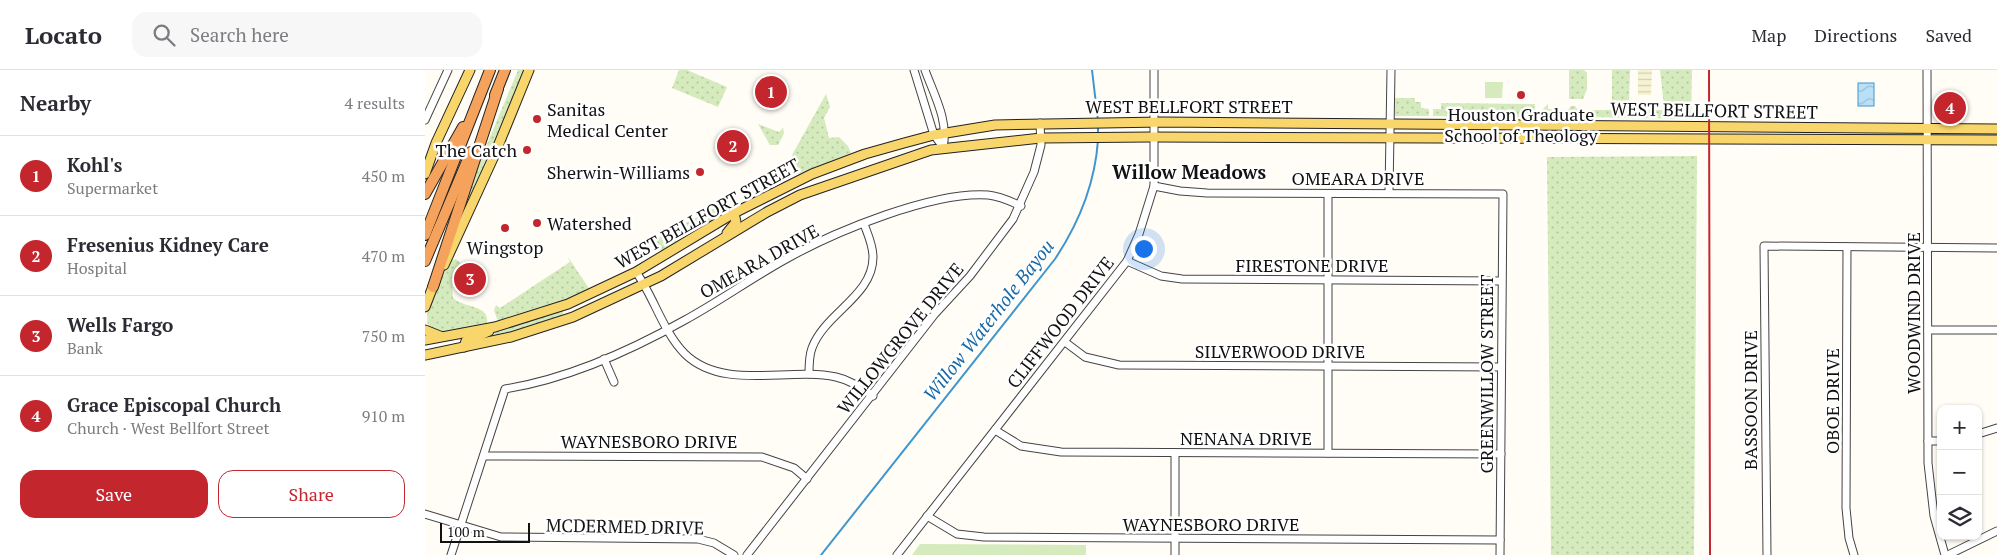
<!DOCTYPE html>
<meta charset="utf-8">
<style>
:root{--surface:#fff;--page:#f7f7f7;--text:#2b2b33;--muted:#7c7c81;--line:#e1e1e2;--accent:#c4262e}
body{margin:0;font-family:"PT Serif",serif;background:var(--page);color:var(--text)}
.controls{position:absolute;right:15px;bottom:15px;display:grid;overflow:hidden;border-radius:10px;box-shadow:0 1px 4px #0004}
.controls button{width:45px;height:45px;display:grid;place-items:center;padding:0;border:0;border-bottom:1px solid var(--line);background:var(--surface);color:var(--text);font:25px sans-serif}
.scale{position:absolute;left:15px;bottom:12px;width:90px;box-sizing:border-box;padding-left:5px;border:2px solid #111;border-top:0;font-size:14px;line-height:18px;white-space:nowrap;color:#111;-webkit-text-stroke:4px #fff;paint-order:stroke}
.you{position:absolute;left:718px;top:178px;width:18px;height:18px;margin:-12px;border:4px solid #fff;border-radius:50%;background:#1a73e8;box-shadow:0 0 0 8px #1a73e833}
.badge{display:grid;place-items:center;width:32px;height:32px;border-radius:50%;background:var(--accent);color:#fff;font-size:16px;font-weight:700}
.pin{position:absolute;translate:-50% -50%;border:2px solid #fff;box-shadow:0 1px 5px #0006}
.list{margin:0;padding:0;list-style:none}
h2{display:flex;justify-content:space-between;align-items:center;height:65px;margin:0;padding:0 20px;font-size:21px}
h2 small{font-size:16px;font-weight:400;color:var(--muted)}
.list li{display:grid;grid-template-columns:32px 1fr auto;gap:15px;align-items:center;box-sizing:border-box;height:80px;padding:0 20px;border-top:1px solid var(--line)}
.list b{display:block;font-size:19px;white-space:nowrap}
.list p{margin:0;font-size:16px;white-space:nowrap;color:var(--muted)}
.list em{font-size:16px;font-style:normal;color:var(--muted)}
.actions{display:flex;gap:10px;padding:15px 20px}
.actions a{flex:1;padding:11px 0;border:1px solid var(--accent);border-radius:15px;text-align:center;font-size:18px;color:var(--accent)}
.actions .main{background:var(--accent);color:#fff}
.icon{flex:none;width:28px;height:28px;fill:none;stroke:currentColor;stroke-width:2;stroke-linecap:round;stroke-linejoin:round}
.map{position:relative;flex:none;width:1572px;height:485px;overflow:hidden}
header{display:flex;align-items:center;gap:30px;box-sizing:border-box;height:70px;padding:0 25px;background:var(--surface);border-bottom:1px solid var(--line)}
header strong{font-size:24px}
nav{display:flex;gap:28px;margin-inline-start:auto;font-size:18px}
.search{width:350px;height:45px;background:var(--page);display:flex;align-items:center;gap:12px;box-sizing:border-box;padding:0 18px;border-radius:15px;color:var(--muted);font-size:19px}
main{display:flex}
aside{flex:1;background:var(--surface)}
.map>svg:first-child{display:block}
.farmland{fill:url(#farmland-rules)}
.grass{fill:url(#grass-dots)}
.park{fill:#d5ebbd}
.water{fill:url(#water-waves);stroke:#3f96cf}
.lines{fill:none;stroke-linecap:round;stroke-linejoin:round}
.stream{stroke:#3f96cf;stroke-width:2}
.minor-casing{stroke:#444;stroke-width:9}
.major-casing{stroke:#222;stroke-width:11}
.highway-casing{stroke:#222;stroke-width:12}
.minor{stroke:#fff;stroke-width:7}
.major{stroke:#f9d66b;stroke-width:9}
.highway{stroke:#f5a25d;stroke-width:10}
.rail{stroke:#c4262e;stroke-width:2}
.poi-dot{fill:#c4262e;stroke:#fff;stroke-width:2}
.labels{text-anchor:middle;dominant-baseline:central;stroke-width:5;stroke-linejoin:round;paint-order:stroke}
.street-label{font-size:18px;fill:#111;stroke:#fff}
.poi-label{font-size:18px;fill:#111;stroke:#fff;text-anchor:start}
.neighbourhood-label{font-size:19px;font-weight:bold;fill:#111;stroke:#fff}
.water-label{font-size:19px;font-style:italic;fill:#1768a6;stroke:#fff}
</style>
<header>
<strong>Locato</strong>
<div class="search"><svg class="icon" aria-label="search" viewBox="0 0 24 24"><circle cx="10" cy="10" r="6"/><path d="M15 15l6 6"/></svg>Search here</div>
<nav><a>Map</a><a>Directions</a><a>Saved</a></nav>
</header>
<main>
<aside>
<h2>Nearby<small>4 results</small></h2>
<ul class="list">
<li><span class="badge">1</span><div><b>Kohl's</b><p>Supermarket</p></div><em>450 m</em></li>
<li><span class="badge">2</span><div><b>Fresenius Kidney Care</b><p>Hospital</p></div><em>470 m</em></li>
<li><span class="badge">3</span><div><b>Wells Fargo</b><p>Bank</p></div><em>750 m</em></li>
<li><span class="badge">4</span><div><b>Grace Episcopal Church</b><p>Church · West Bellfort Street</p></div><em>910 m</em></li>
</ul>
<div class="actions"><a class="main">Save</a><a>Share</a></div>
</aside>
<div class="map">
<svg width="1572" height="485" viewBox="0 0 1572 485">
<defs>
<pattern id="farmland-rules" width="6" height="5" patternUnits="userSpaceOnUse" patternTransform="scale(1.25)"><rect width="6" height="5" fill="#f6f3d4"/><path d="M0 2.5h6" fill="none" stroke="#d2cfb5"/></pattern>
<pattern id="grass-dots" width="8" height="8" patternUnits="userSpaceOnUse" patternTransform="scale(1.25)"><rect width="8" height="8" fill="#d5ebbd"/><path d="M2 2h.1M6 6h.1" fill="none" stroke="#b6c8a1" stroke-width="1.8" stroke-linecap="round"/></pattern>
<pattern id="water-waves" width="16" height="10" patternUnits="userSpaceOnUse" patternTransform="scale(1.25)"><rect width="16" height="10" fill="#b9e0f7"/><path d="M0 5q4-4 8 0t8 0" fill="none" stroke="#9ebfd3"/></pattern>
</defs>
<rect width="100%" height="100%" fill="#fffdf5"/>
<path class="farmland" d="M1213 0H1227L1226 25H1213Z"/>
<g class="grass">
<path d="M93 0H99L32 160 55 91Z"/>
<path d="M254 0H262L302 17 293 37 247 18Z"/>
<path d="M1144 0H1159L1162 3V19L1158 29H1144Z"/>
<path d="M1187 0H1205L1204 33H1187Z"/>
<path d="M1235 0H1267L1266 49 1117 46 1118 39 1123 34V39L1143 40 1146 36H1150L1153 40H1264L1239 36Z"/>
<path d="M401 24 405 37 399 48 404 68 414 67 423 76 426 83 373 104 367 85Z"/>
<path d="M968 28H990V32H996V38L1004 39V46H970L968 44Z"/>
<path d="M1016 33 1110 34V47L1008 46V39H1016Z"/>
<path d="M333 54 354 62 358 58 359 63 353 75H345Z"/>
<path d="M1272 86 1269 485H1126L1122 87Z"/>
<path d="M298 129 303 140 302 144 238 184 229 170 297 134Z"/>
<path d="M143 187 165 220 118 239 75 251 72 249 69 240 71 235 75 238 145 192Z"/>
<path d="M31 189 37 194 27 212 28 228C41 239 65 234 62 254L15 264 3 259 2 244 24 191Z"/>
<path d="M131 241H138V244L133 249 43 273Z"/>
</g>
<g class="park">
<path d="M1060 12H1078L1077 28H1060Z"/>
<path d="M495 474 661 475V485H487Z"/>
</g>
<rect class="water" x="1433" y="13" width="16" height="23"/>
<g class="lines">
<g class="stream">
<path d="M667 0 673 51"/>
<path d="M673 66V55"/>
<path d="M396 485 630 189C654 153 670 114 673 70"/>
</g>
<g class="minor-casing">
<g id="minor">
<path d="M489 0 509 65 518 77"/>
<path d="M500 0C509 25 524 51 518 77"/>
<path d="M1502 0 1503 393 1509 446 1520 485"/>
<path d="M0 50 23 0"/>
<path d="M729 116 755 121 782 123 1078 124 1075 485"/>
<path d="M964 123 966 0"/>
<path d="M1422 177 1421 438 1424 468 1429 485"/>
<path d="M702 191 736 206 757 209 1076 211"/>
<path d="M211 202C229 227 238 262 260 284 298 321 363 297 411 307 425 310 436 318 448 326"/>
<path d="M1503 260H1572"/>
<path d="M640 272 660 287 694 295 1076 297"/>
<path d="M179 289 189 312"/>
<path d="M384 304C384 296 384 286 387 278 400 243 448 226 448 187 448 175 443 165 439 154"/>
<path d="M570 360 596 376 636 382 1076 384"/>
<path d="M1553 364 1572 358"/>
<path d="M1503 371H1516"/>
<path d="M903 383V124"/>
<path d="M59 386 337 387 369 398 382 409"/>
<path d="M0 444 76 467 273 469 289 473 309 485"/>
<path d="M502 446 532 464 559 467 1075 470"/>
<path d="M26 485 80 319C142 309 205 281 260 250 295 231 328 207 363 188 411 161 509 121 563 125 575 126 585 131 596 136"/>
<path d="M322 485 509 245 545 206 588 149 609 102 616 75 615 53"/>
<path d="M472 485 702 191 714 164 729 116V0"/>
<path d="M750 485V383"/>
<path d="M1342 485 1339 176 1572 178"/>
<path d="M1523 485 1572 461"/>
</g>
</g>
<g class="major-casing">
<g id="major">
<path d="M0 104 11 73 45 0"/>
<path d="M302 163 311 152 309 143"/>
<path d="M19 195 69 86 104 0"/>
<path d="M0 237 10 211"/>
<path d="M0 260 15 266"/>
<path d="M0 270 70 257 143 234 211 202 309 143 387 104 440 84 479 73 509 65 570 55 737 52 1572 59"/>
<path d="M39 277 41 271 64 261"/>
<path d="M0 285 86 267 148 247 236 206 342 142 375 125 506 80 616 68 726 67 1572 70"/>
</g>
</g>
<g class="highway-casing">
<g id="highway">
<path d="M70 25 80 0"/>
<path d="M0 124 38 57"/>
<path d="M0 165 65 0"/>
<path d="M0 191 46 82"/>
<path d="M8 217 73 19"/>
</g>
</g>
<use href="#minor" class="minor"/>
<use href="#major" class="major"/>
<use href="#highway" class="highway"/>
<path class="rail" d="M1284 0 1285 485"/>
</g>
<g class="poi-dot">
<circle cx="1096" cy="25" r="5"/>
<circle cx="112" cy="49" r="5"/>
<circle cx="102" cy="80" r="5"/>
<circle cx="275" cy="102" r="5"/>
<circle cx="112" cy="153" r="5"/>
<circle cx="80" cy="158" r="5"/>
</g>
<g class="labels">
<g class="street-label">
<text x="764" y="36">WEST BELLFORT STREET</text>
<text transform="translate(1289 40) rotate(1)">WEST BELLFORT STREET</text>
<text x="933" y="108">OMEARA DRIVE</text>
<text transform="translate(282 143) rotate(-29)">WEST BELLFORT STREET</text>
<text transform="translate(334 191) rotate(-29)">OMEARA DRIVE</text>
<text x="887" y="195">FIRESTONE DRIVE</text>
<text transform="translate(1488 243) rotate(-90)">WOODWIND DRIVE</text>
<text transform="translate(635 252) rotate(-52)">CLIFFWOOD DRIVE</text>
<text transform="translate(475 268) rotate(-51)">WILLOWGROVE DRIVE</text>
<text x="855" y="281">SILVERWOOD DRIVE</text>
<text transform="translate(1061 304) rotate(-90)">GREENWILLOW STREET</text>
<text transform="translate(1325 330) rotate(-90)">BASSOON DRIVE</text>
<text transform="translate(1407 331) rotate(-90)">OBOE DRIVE</text>
<text x="821" y="368">NENANA DRIVE</text>
<text x="224" y="371">WAYNESBORO DRIVE</text>
<text x="786" y="454">WAYNESBORO DRIVE</text>
<text transform="translate(200 456) rotate(1)">MCDERMED DRIVE</text>
</g>
<g class="poi-label">
<text x="122" y="39">Sanitas<tspan x="122" dy="21">Medical Center</tspan></text>
<text x="1096" y="44" text-anchor="middle">Houston Graduate<tspan x="1096" dy="21">School of Theology</tspan></text>
<text x="92" y="80" text-anchor="end">The Catch</text>
<text x="265" y="102" text-anchor="end">Sherwin-Williams</text>
<text x="122" y="153">Watershed</text>
<text x="80" y="177" text-anchor="middle">Wingstop</text>
</g>
<g class="neighbourhood-label">
<text x="764" y="101">Willow Meadows</text>
</g>
<g class="water-label">
<text transform="translate(563 250) rotate(-52)">Willow Waterhole Bayou</text>
</g>
</g>
</svg>
<div class="controls">
<button>+</button>
<button>−</button>
<button><svg class="icon" aria-label="layers" viewBox="0 0 24 24"><path d="M12 4l9 5-9 5-9-5zM3 14l9 5 9-5"/></svg></button>
</div>
<div class="scale">100 m</div>
<div class="you"></div>
<div class="pin badge" style="left:346px;top:22px">1</div>
<div class="pin badge" style="left:308px;top:76px">2</div>
<div class="pin badge" style="left:45px;top:209px">3</div>
<div class="pin badge" style="left:1525px;top:38px">4</div>
</div>
</main>
